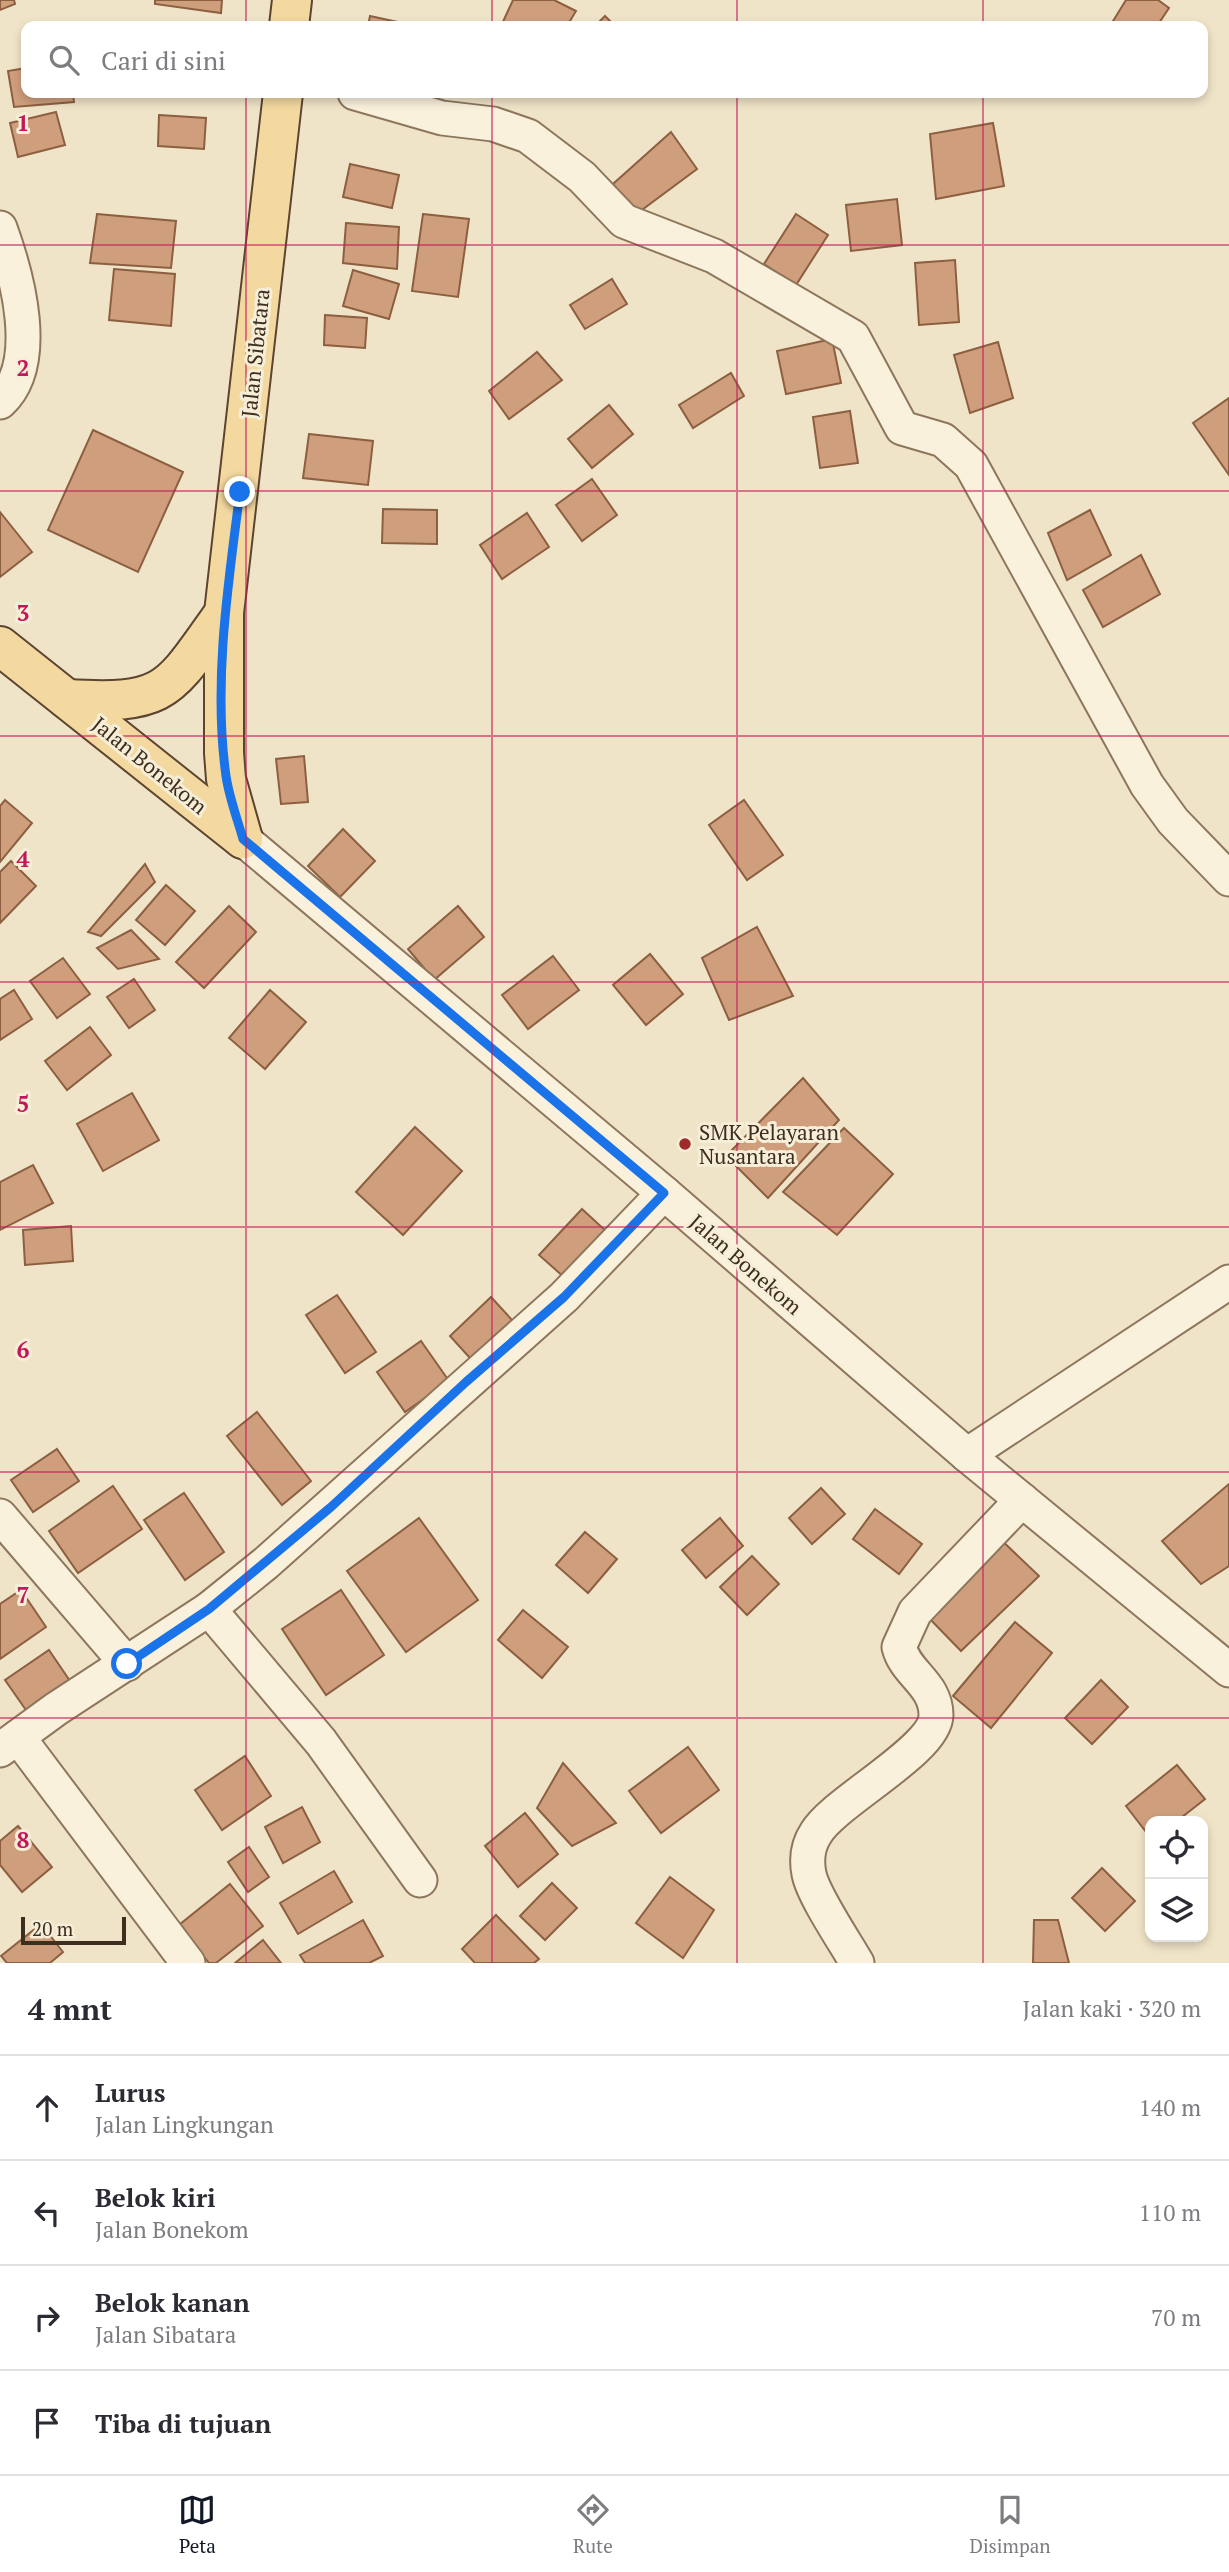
<!DOCTYPE html>
<html lang="id">
<meta charset="utf-8">
<style>
:root{--surface:#fff;--page:#f7f7f7;--text:#2b2b33;--muted:#7c7c81;--line:#e1e1e2;--accent:#111827}
body{margin:0;font-family:"PT Serif",serif;background:var(--page);color:var(--text)}
.controls{position:absolute;right:21px;bottom:21px;display:grid;overflow:hidden;border-radius:14px;box-shadow:0 4px 10px #0003}
.controls button{width:63px;height:63px;display:grid;place-items:center;padding:0;border:0;border-bottom:2px solid var(--line);background:var(--surface);color:var(--text);font:35px sans-serif}
.scale{position:absolute;left:21px;bottom:18px;width:105px;box-sizing:border-box;padding-left:7px;border:4px solid #3d2e20;border-top:0;font-size:19px;line-height:24px;white-space:nowrap;color:#3d2e20;-webkit-text-stroke:5px #f7eed8;paint-order:stroke}
.stop{position:absolute;width:21px;height:21px;margin:-16px;border:5px solid #1a73e8;border-radius:50%;background:#fff}
.stop.end{background:#1a73e8;border-color:#fff;box-shadow:0 2px 7px #0008}
.list{margin:0;padding:0;list-style:none}
h2{display:flex;justify-content:space-between;align-items:center;height:91px;margin:0;padding:0 28px;font-size:30px}
h2 small{font-size:23px;font-weight:400;color:var(--muted)}
.list li{display:grid;grid-template-columns:46px 1fr auto;gap:21px;align-items:center;box-sizing:border-box;height:105px;padding:0 28px;border-top:2px solid var(--line)}
.list b{display:block;font-size:26px;white-space:nowrap}
.list p{margin:0;font-size:23px;white-space:nowrap;color:var(--muted)}
.list em{font-size:23px;font-style:normal;color:var(--muted)}
.icon{flex:none;width:38px;height:38px;fill:none;stroke:currentColor;stroke-width:2;stroke-linecap:round;stroke-linejoin:round}
.map{position:relative;flex:none;width:1229px;height:1963px;overflow:hidden}
.search{position:absolute;background:var(--surface);box-shadow:0 4px 10px #0003;left:21px;right:21px;top:21px;height:77px;display:flex;align-items:center;gap:18px;box-sizing:border-box;padding:0 24px;border-radius:14px;color:var(--muted);font-size:26px}
.sheet{height:511px;background:var(--surface)}
nav{display:flex;justify-content:space-around;align-items:center;box-sizing:border-box;height:98px;border-top:2px solid var(--line);background:var(--surface);font-size:19px;color:var(--muted)}
nav a{display:grid;justify-items:center;gap:4px}
nav .on{color:var(--accent)}
.map>svg:first-child{display:block}
.building{fill:#cf9f7d;stroke:#8d5f41;stroke-width:2}
.lines{fill:none;stroke-linecap:round;stroke-linejoin:round}
.minor-casing{stroke:#8d765c;stroke-width:37}
.primary-casing{stroke:#5b4430;stroke-width:42}
.minor{stroke:#faf1dc;stroke-width:33}
.primary{stroke:#f3d9a0;stroke-width:38}
.route{stroke:#1a73e8;stroke-width:9}
.grid{fill:none;stroke:#c2185b;stroke-width:2;stroke-opacity:0.55}
.poi-dot{fill:#9e2a2b;stroke:#f7eed8;stroke-width:2.5}
.labels{text-anchor:middle;dominant-baseline:central;stroke-width:6;stroke-linejoin:round;paint-order:stroke}
.street-label{font-size:21px;fill:#3d2e20;stroke:#f7eed8}
.poi-label{font-size:21px;fill:#3d2e20;stroke:#f7eed8;text-anchor:start}
.grid-label{font-size:23px;text-anchor:middle;font-weight:bold;fill:#c2185b;stroke:#f7eed8;stroke-width:6;stroke-linejoin:round;paint-order:stroke}
</style>
<div class="map">
<svg width="1229" height="1963" viewBox="0 0 1229 1963">
<rect width="100%" height="100%" fill="#f0e4c8"/>
<g class="building">
<path d="M0 0H14L15 4 0 10Z"/>
<path d="M155 0H222L221 13 155 4Z"/>
<path d="M513 0H554L576 11 567 26H501Z"/>
<path d="M1126 0H1158L1169 8 1157 26H1110Z"/>
<path d="M370 16 416 26H368Z"/>
<path d="M605 16 615 26H595Z"/>
<path d="M26 68V93H73L74 102 14 107 8 71Z"/>
<path d="M56 112 65 145 18 157 10 123Z"/>
<path d="M159 115 206 118 204 149 158 146Z"/>
<path d="M993 123 1004 186 936 199 930 134Z"/>
<path d="M671 132 697 169 635 215 613 184Z"/>
<path d="M350 164 399 175 392 208 343 197Z"/>
<path d="M897 199 902 245 851 251 846 205Z"/>
<path d="M97 214 176 221 171 268 90 263Z"/>
<path d="M423 214 469 219 458 297 412 291Z"/>
<path d="M796 214 828 235 796 285 764 264Z"/>
<path d="M346 223 399 227 397 269 343 263Z"/>
<path d="M955 260 959 322 919 325 915 263Z"/>
<path d="M114 269 175 274 171 326 109 320Z"/>
<path d="M353 270 399 284 389 319 343 306Z"/>
<path d="M612 279 627 304 585 329 570 305Z"/>
<path d="M325 315 367 318 365 348 324 345Z"/>
<path d="M832 339 841 383 786 394 777 351Z"/>
<path d="M998 342 1013 398 970 413 954 355Z"/>
<path d="M537 352 562 380 509 419 489 391Z"/>
<path d="M731 373 744 396 693 428 679 405Z"/>
<path d="M1229 398V475L1193 423Z"/>
<path d="M609 405 633 434 592 468 568 439Z"/>
<path d="M850 411 858 463 820 468 813 417Z"/>
<path d="M93 430 183 472 138 572 48 530Z"/>
<path d="M309 434 373 441 368 485 303 478Z"/>
<path d="M592 479 617 515 582 541 556 505Z"/>
<path d="M383 509 437 510V544L382 543Z"/>
<path d="M1090 510 1111 555 1067 580 1048 533Z"/>
<path d="M0 512 32 552 0 577Z"/>
<path d="M527 513 549 547 502 579 480 545Z"/>
<path d="M1141 555 1160 594 1103 627 1083 590Z"/>
<path d="M304 756 308 802 281 804 276 759Z"/>
<path d="M5 800 32 823 0 862V806Z"/>
<path d="M744 800 783 855 747 880 709 825Z"/>
<path d="M343 829 375 861 340 897 308 866Z"/>
<path d="M11 861 36 886 0 923V872Z"/>
<path d="M145 864 155 882 101 936 88 932Z"/>
<path d="M166 885 195 911 165 945 136 920Z"/>
<path d="M229 906 256 932 204 988 176 962Z"/>
<path d="M458 906 484 937 434 980 408 949Z"/>
<path d="M757 927 793 996 729 1020 702 958Z"/>
<path d="M131 930 159 959 118 969 97 948Z"/>
<path d="M650 954 683 994 646 1025 613 985Z"/>
<path d="M553 956 579 990 528 1029 502 995Z"/>
<path d="M63 958 90 994 57 1018 30 981Z"/>
<path d="M134 979 155 1010 129 1028 107 997Z"/>
<path d="M14 990 32 1019 0 1040V999Z"/>
<path d="M270 990 306 1022 265 1069 229 1038Z"/>
<path d="M90 1027 111 1055 67 1090 45 1061Z"/>
<path d="M803 1078 839 1120 768 1198 726 1156Z"/>
<path d="M132 1093 159 1140 103 1171 77 1124Z"/>
<path d="M415 1127 462 1171 403 1235 356 1192Z"/>
<path d="M844 1128 893 1174 837 1235 783 1192Z"/>
<path d="M33 1165 53 1203 0 1230V1182Z"/>
<path d="M582 1209 607 1232 565 1278 539 1255Z"/>
<path d="M71 1226 73 1261 25 1265 23 1230Z"/>
<path d="M337 1295 376 1352 345 1373 306 1315Z"/>
<path d="M491 1297 512 1320 470 1358 450 1336Z"/>
<path d="M421 1341 449 1381 405 1412 377 1372Z"/>
<path d="M257 1412 311 1481 282 1505 227 1436Z"/>
<path d="M57 1449 79 1481 33 1512 11 1480Z"/>
<path d="M1229 1484V1566L1201 1584 1162 1541Z"/>
<path d="M113 1486 142 1529 78 1573 49 1531Z"/>
<path d="M821 1488 845 1514 812 1544 789 1518Z"/>
<path d="M184 1493 224 1552 185 1580 144 1520Z"/>
<path d="M875 1509 922 1544 899 1574 853 1539Z"/>
<path d="M419 1518 478 1600 406 1652 347 1571Z"/>
<path d="M720 1518 743 1546 706 1578 682 1550Z"/>
<path d="M585 1532 617 1559 588 1593 556 1565Z"/>
<path d="M997 1536 1039 1576 961 1651 924 1613Z"/>
<path d="M752 1556 779 1584 747 1615 720 1587Z"/>
<path d="M21 1590 46 1627 0 1659V1604Z"/>
<path d="M341 1590 384 1655 326 1695 282 1629Z"/>
<path d="M523 1610 568 1647 542 1678 498 1640Z"/>
<path d="M1015 1622 1052 1653 991 1728 953 1696Z"/>
<path d="M49 1650 72 1684 28 1713 5 1680Z"/>
<path d="M1101 1680 1128 1707 1092 1744 1065 1718Z"/>
<path d="M688 1747 719 1790 661 1833 629 1791Z"/>
<path d="M245 1756 271 1796 222 1830 195 1790Z"/>
<path d="M563 1763 616 1823 572 1846 537 1808Z"/>
<path d="M1177 1765 1205 1799 1177 1821H1150V1837L1126 1806Z"/>
<path d="M302 1807 320 1842 283 1863 265 1827Z"/>
<path d="M525 1813 558 1854 518 1887 485 1846Z"/>
<path d="M18 1826 52 1867 22 1892 0 1865V1841Z"/>
<path d="M249 1847 269 1877 248 1892 228 1862Z"/>
<path d="M1102 1868 1135 1901 1105 1931 1072 1898Z"/>
<path d="M334 1871 352 1902 298 1934 280 1903Z"/>
<path d="M670 1877 714 1910 683 1958 636 1923Z"/>
<path d="M552 1883 577 1908 545 1940 520 1916Z"/>
<path d="M230 1884 263 1926 216 1963H209L179 1925Z"/>
<path d="M496 1915 539 1959 534 1963H475L462 1949Z"/>
<path d="M363 1920 383 1956 369 1963H305L300 1955Z"/>
<path d="M1034 1920H1058L1069 1963H1033Z"/>
<path d="M41 1924 63 1952 50 1963H7L1 1956Z"/>
<path d="M263 1940 281 1963H235Z"/>
</g>
<g class="lines">
<g class="minor-casing">
<g id="minor">
<path d="M355 93 442 118 493 124 528 136 582 177 624 221 714 256 853 337 902 428 943 440 971 465 1147 785 1173 821 1229 879"/>
<path d="M0 228C17 275 42 364 0 402"/>
<path d="M243 839 664 1193 967 1455 1229 1670"/>
<path d="M967 1455 1229 1282"/>
<path d="M0 1516 127 1664"/>
<path d="M209 1609 321 1742 420 1880"/>
<path d="M18 1737 188 1963"/>
<path d="M0 1750 56 1709 209 1609 266 1563 564 1297 664 1193"/>
<path d="M857 1963C845 1942 813 1895 809 1874 806 1859 808 1845 816 1833 835 1801 936 1750 936 1715 936 1684 906 1674 899 1647L915 1612 1022 1500"/>
</g>
</g>
<g class="primary-casing">
<g id="primary">
<path d="M289 26 292 0"/>
<path d="M0 646 243 839"/>
<path d="M67 699C168 705 168 691 224 613"/>
<path d="M243 839 226 779 224 753V613L283 93"/>
</g>
</g>
<use href="#minor" class="minor"/>
<use href="#primary" class="primary"/>
</g>
<g class="lines">
<path class="route" d="M127 1664 209 1609 331 1507 466 1382 564 1297 664 1193 243 839C237 818 229 797 226 776 213 684 228 584 240 492"/>
</g>
<path class="grid" d="M246 0V26M492 0V26M737 0V26M983 0V26M246 93V1963M492 93V1963M737 93V1963M983 93V1963M0 245H1229M0 491H1229M0 736H1229M0 982H1229M0 1227H1229M0 1472H1229M0 1718H1229"/>
<circle class="poi-dot" cx="685" cy="1144" r="7"/>
<g class="labels">
<g class="street-label">
<text transform="translate(255 353) rotate(-84)">Jalan Sibatara</text>
<text transform="translate(150 765) rotate(39)">Jalan Bonekom</text>
<text transform="translate(746 1264) rotate(41)">Jalan Bonekom</text>
</g>
<g class="poi-label">
<text x="699" y="1132">SMK Pelayaran<tspan x="699" dy="24">Nusantara</tspan></text>
</g>
</g>
<g class="grid-label">
<text x="23" y="131">1</text>
<text x="23" y="376">2</text>
<text x="23" y="621">3</text>
<text x="23" y="867">4</text>
<text x="23" y="1112">5</text>
<text x="23" y="1358">6</text>
<text x="23" y="1603">7</text>
<text x="23" y="1848">8</text>
</g>
</svg>
<div class="controls">
<button><svg class="icon" aria-label="locate" viewBox="0 0 24 24"><circle cx="12" cy="12" r="6"/><path d="M12 2v4M12 18v4M2 12h4M18 12h4"/></svg></button>
<button><svg class="icon" aria-label="layers" viewBox="0 0 24 24"><path d="M12 4l9 5-9 5-9-5zM3 14l9 5 9-5"/></svg></button>
</div>
<div class="scale">20 m</div>
<div class="stop" style="left:127px;top:1664px"></div>
<div class="stop end" style="left:240px;top:492px"></div>
<div class="search"><svg class="icon" aria-label="search" viewBox="0 0 24 24"><circle cx="10" cy="10" r="6"/><path d="M15 15l6 6"/></svg>Cari di sini</div>
</div>
<section class="sheet">
<h2>4 mnt<small>Jalan kaki · 320 m</small></h2>
<ul class="list">
<li><svg class="icon" aria-label="ahead" viewBox="0 0 24 24"><path d="M12 20V5M6 11l6-6 6 6"/></svg><div><b>Lurus</b><p>Jalan Lingkungan</p></div><em>140 m</em></li>
<li><svg class="icon" aria-label="left" viewBox="0 0 24 24"><path d="M17 20v-9H6M10 6l-5 5 5 5"/></svg><div><b>Belok kiri</b><p>Jalan Bonekom</p></div><em>110 m</em></li>
<li><svg class="icon" aria-label="right" viewBox="0 0 24 24"><path d="M7 20v-9h11M14 6l5 5-5 5"/></svg><div><b>Belok kanan</b><p>Jalan Sibatara</p></div><em>70 m</em></li>
<li><svg class="icon" aria-label="arrive" viewBox="0 0 24 24"><path d="M6 21V4h12l-3 4 3 4H6"/></svg><div><b>Tiba di tujuan</b></div></li>
</ul>
</section>
<nav>
<a class="on"><svg class="icon" aria-label="map" viewBox="0 0 24 24"><path d="M3 6l6-2 6 2 6-2v14l-6 2-6-2-6 2zM9 4v14M15 6v14"/></svg>Peta</a>
<a><svg class="icon" aria-label="directions" viewBox="0 0 24 24"><path d="M12 3l9 9-9 9-9-9zM9 14v-3h6M13 9l2 2-2 2"/></svg>Rute</a>
<a><svg class="icon" aria-label="saved" viewBox="0 0 24 24"><path d="M7 4h10v16l-5-4-5 4z"/></svg>Disimpan</a>
</nav>
